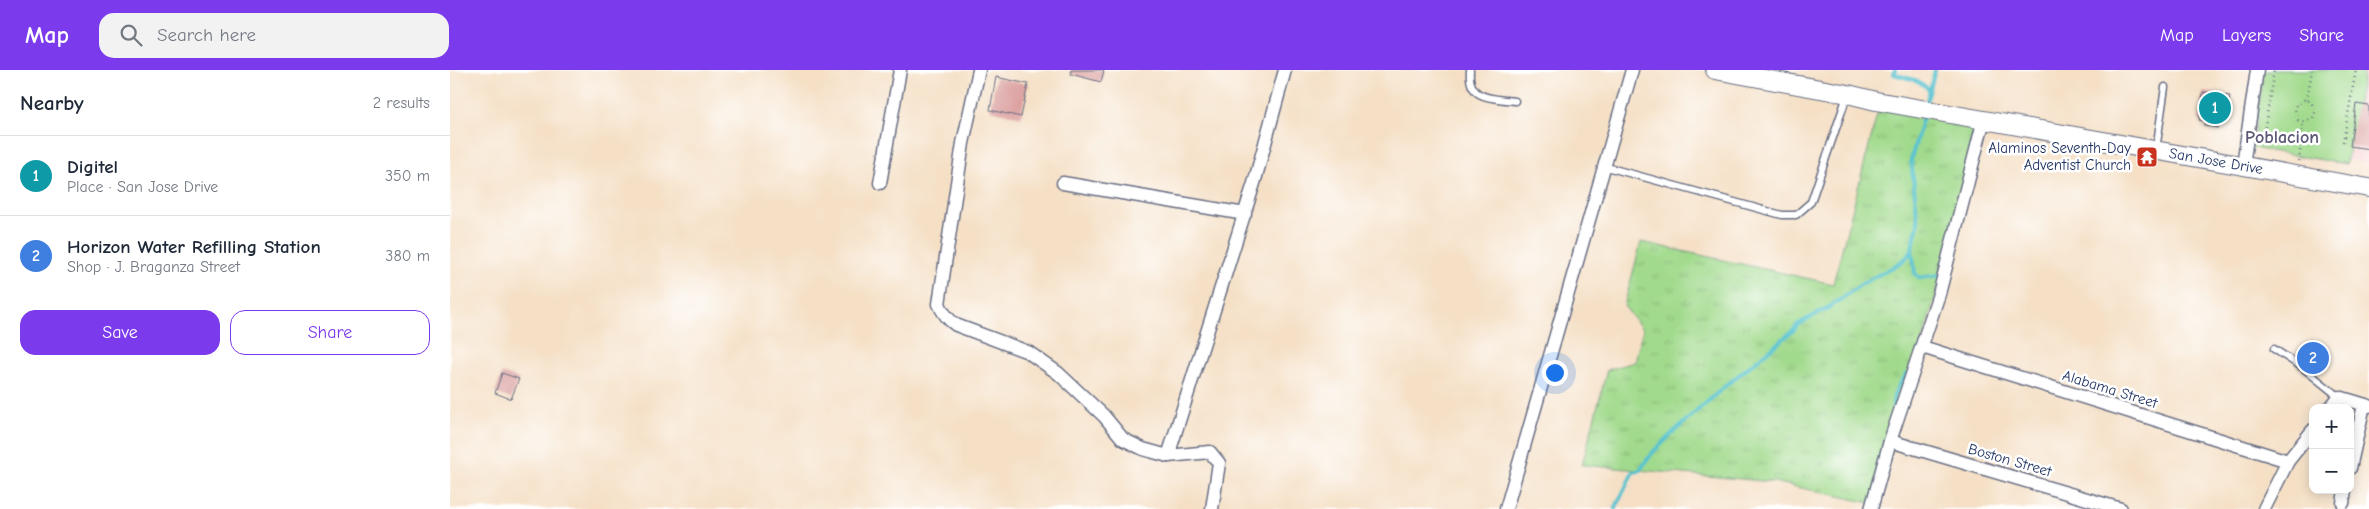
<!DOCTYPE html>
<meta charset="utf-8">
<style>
:root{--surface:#fff;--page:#f2f2f3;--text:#1f2937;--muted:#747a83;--line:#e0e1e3;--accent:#7c3aed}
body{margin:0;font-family:"Comic Neue",sans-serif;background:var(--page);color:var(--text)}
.controls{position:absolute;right:15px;bottom:15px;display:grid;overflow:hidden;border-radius:10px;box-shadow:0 2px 12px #0003}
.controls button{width:45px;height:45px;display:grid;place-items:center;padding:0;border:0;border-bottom:1px solid var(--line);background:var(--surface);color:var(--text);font:25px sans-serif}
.you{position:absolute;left:1104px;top:302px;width:18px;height:18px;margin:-12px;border:4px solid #fff;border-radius:50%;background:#1a73e8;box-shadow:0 0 0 8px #1a73e833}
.badge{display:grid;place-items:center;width:32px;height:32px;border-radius:50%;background:var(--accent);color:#fff;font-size:16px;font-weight:700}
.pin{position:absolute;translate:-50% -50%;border:2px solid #fff;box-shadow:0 1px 5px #0006}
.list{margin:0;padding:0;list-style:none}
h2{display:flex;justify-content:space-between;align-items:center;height:65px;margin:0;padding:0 20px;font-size:21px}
h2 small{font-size:16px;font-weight:400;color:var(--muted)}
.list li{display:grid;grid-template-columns:32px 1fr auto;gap:15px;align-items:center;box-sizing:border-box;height:80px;padding:0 20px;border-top:1px solid var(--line)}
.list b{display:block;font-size:19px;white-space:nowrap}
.list p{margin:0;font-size:16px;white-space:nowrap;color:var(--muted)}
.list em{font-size:16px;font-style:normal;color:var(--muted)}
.actions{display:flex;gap:10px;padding:15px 20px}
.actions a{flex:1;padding:11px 0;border:1px solid var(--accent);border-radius:15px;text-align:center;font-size:18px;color:var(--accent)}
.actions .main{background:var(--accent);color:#fff}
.icon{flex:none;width:28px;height:28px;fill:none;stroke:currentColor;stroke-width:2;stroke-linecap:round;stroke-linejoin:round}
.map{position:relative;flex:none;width:1919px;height:439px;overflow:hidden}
header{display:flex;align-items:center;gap:30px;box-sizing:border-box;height:70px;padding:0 25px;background:var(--accent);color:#fff}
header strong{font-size:24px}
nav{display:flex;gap:28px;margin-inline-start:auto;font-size:18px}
.search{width:350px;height:45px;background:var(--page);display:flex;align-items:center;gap:12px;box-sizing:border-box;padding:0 18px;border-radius:15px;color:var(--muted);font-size:19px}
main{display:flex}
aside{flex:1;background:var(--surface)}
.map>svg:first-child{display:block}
.built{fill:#f7d0cd}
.grass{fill:url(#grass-tufts);stroke:#5e8475}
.park{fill:#a1da8c;stroke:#5e8475}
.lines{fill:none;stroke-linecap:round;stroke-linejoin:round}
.stream{stroke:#57c3d0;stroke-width:4}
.building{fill:#dba1a0}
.lane-casing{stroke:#676d82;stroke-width:9}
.street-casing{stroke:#676d82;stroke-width:15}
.secondary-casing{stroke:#676d82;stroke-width:20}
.path{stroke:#676d82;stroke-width:2.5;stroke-dasharray:1 4;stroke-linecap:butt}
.lane{stroke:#fff;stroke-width:6}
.street{stroke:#fff;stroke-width:12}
.secondary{stroke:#fff;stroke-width:18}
.labels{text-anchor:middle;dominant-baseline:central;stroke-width:5;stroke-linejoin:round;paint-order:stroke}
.poi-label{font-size:15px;fill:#1b2f5e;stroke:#fff;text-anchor:end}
.street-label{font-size:15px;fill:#1b2f5e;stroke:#fff}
.quarter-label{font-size:18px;font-weight:bold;fill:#5e5775;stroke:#fff}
</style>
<header>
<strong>Map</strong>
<div class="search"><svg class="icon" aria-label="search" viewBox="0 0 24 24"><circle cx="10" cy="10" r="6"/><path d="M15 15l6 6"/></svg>Search here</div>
<nav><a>Map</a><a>Layers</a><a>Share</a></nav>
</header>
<main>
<aside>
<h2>Nearby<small>2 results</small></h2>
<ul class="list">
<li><span class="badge" style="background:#0f9aa8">1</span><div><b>Digitel</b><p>Place · San Jose Drive</p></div><em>350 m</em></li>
<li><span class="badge" style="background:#3f7fe0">2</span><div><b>Horizon Water Refilling Station</b><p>Shop · J. Braganza Street</p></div><em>380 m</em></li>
</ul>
<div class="actions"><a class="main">Save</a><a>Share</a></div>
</aside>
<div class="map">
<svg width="1919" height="439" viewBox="0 0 1919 439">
<defs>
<pattern id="grass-tufts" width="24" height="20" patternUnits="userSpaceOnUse" patternTransform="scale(1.25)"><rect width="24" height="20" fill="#a1da8c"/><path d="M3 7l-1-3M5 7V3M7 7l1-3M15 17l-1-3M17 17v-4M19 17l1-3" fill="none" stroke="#8abb7b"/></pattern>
</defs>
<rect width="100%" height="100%" fill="#fff"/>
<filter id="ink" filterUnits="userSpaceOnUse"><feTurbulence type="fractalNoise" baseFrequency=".02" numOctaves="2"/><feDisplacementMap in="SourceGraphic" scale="10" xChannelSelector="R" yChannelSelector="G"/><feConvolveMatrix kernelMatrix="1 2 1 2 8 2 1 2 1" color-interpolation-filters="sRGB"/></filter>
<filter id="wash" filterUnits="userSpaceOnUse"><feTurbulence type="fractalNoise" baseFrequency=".0096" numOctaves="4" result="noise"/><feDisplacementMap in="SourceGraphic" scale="20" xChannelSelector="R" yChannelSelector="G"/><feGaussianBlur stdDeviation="1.12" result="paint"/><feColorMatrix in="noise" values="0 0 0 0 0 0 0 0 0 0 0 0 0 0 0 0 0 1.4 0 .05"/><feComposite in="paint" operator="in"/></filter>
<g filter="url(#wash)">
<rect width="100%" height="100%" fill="#f5e0c6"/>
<path class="built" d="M1914 0H1919V94L1897 90Z"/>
<path class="grass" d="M1429 37 1534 59 1425 434 1324 412 1132 395 1157 300 1185 292 1193 260 1174 236 1191 172 1383 214Z"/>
<path class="park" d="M1814 0H1914L1896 94 1802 78Z"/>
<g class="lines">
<g class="stream">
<path d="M1445 0 1444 4 1468 11 1480 20"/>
<path d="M1476 34 1485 0"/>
<path d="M1474 43 1461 89 1468 154 1462 178 1465 204 1470 208 1489 205V206"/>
<path d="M1445 343C1439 327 1448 317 1457 304"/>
<path d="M1165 439 1183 402 1189 401 1203 382 1226 360 1274 317 1344 260 1347 255 1381 236 1413 213 1443 197 1455 189 1462 181"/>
</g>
</g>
<g id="blocks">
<g class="building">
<path d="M621 0H654L651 12 621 4Z"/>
<path d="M546 7 578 14 571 47 540 40Z"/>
<path d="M1753 22 1780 26 1776 52H1768V58L1754 56V51L1749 50Z"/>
<path d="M1906 34 1919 36V79L1900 76Z"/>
<path d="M52 303 69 309 61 329 45 323Z"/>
</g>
</g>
</g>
<g filter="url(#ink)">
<use href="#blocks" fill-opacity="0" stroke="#676d82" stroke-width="1"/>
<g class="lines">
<g class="lane-casing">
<g id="lane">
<path d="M1020 0C1017 31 1043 28 1065 31"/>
<path d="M1706 80 1715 17"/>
<path d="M1153 96 1332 145H1346L1361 132 1397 26"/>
<path d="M1824 279 1853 298 1889 327"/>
</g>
</g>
<g class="street-casing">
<g id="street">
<path d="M529 0 513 73 489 234C493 243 497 249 506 255L578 282 608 303 654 346 673 369 693 379 718 386 760 382 769 393 762 439"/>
<path d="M1793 95 1807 0"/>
<path d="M430 113 450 0"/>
<path d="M613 113 795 144"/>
<path d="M1472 277 1838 391"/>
<path d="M1880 338 1889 327 1919 336"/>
<path d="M1440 371 1671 439"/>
<path d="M718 386 805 110 835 0"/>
<path d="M1900 398 1914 335"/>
<path d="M1893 433 1895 420"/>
<path d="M1056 439 1182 0"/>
<path d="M1421 439 1440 371 1489 224 1534 49"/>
<path d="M1814 439 1838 391 1863 360"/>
</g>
</g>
<g class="secondary-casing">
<path id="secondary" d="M1265 0 1398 24 1426 31 1919 118"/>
</g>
<g class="path">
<path d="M1857 30 1862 0"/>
<path d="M1814 62 1824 0"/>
<path d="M1893 72 1906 0"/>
<path d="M1849 91 1853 52 1863 48 1866 40 1860 31 1854 30 1846 35 1845 40 1848 50 1853 52"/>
</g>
<use href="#lane" class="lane"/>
<use href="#street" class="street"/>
<use href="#secondary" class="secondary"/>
</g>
</g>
<defs>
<g id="temple-square" transform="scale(1.125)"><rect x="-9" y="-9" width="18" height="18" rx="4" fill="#c8321e" stroke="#fff"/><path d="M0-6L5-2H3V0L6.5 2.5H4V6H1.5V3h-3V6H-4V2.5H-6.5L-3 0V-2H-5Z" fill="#fff"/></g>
</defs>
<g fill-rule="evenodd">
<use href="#temple-square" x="1697" y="87"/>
</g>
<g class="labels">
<g class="poi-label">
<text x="1681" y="78">Alaminos Seventh-Day<tspan x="1681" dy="17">Adventist Church</tspan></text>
</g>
<g class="street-label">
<text transform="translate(1766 91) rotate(10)">San Jose Drive</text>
<text transform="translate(1660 319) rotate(17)">Alabama Street</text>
<text transform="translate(1560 390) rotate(16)">Boston Street</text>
</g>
<g class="quarter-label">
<text x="1832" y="67">Poblacion</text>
</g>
</g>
</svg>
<div class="controls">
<button>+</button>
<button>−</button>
</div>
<div class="you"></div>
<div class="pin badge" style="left:1765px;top:38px;background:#0f9aa8">1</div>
<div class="pin badge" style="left:1863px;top:288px;background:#3f7fe0">2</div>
</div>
</main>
